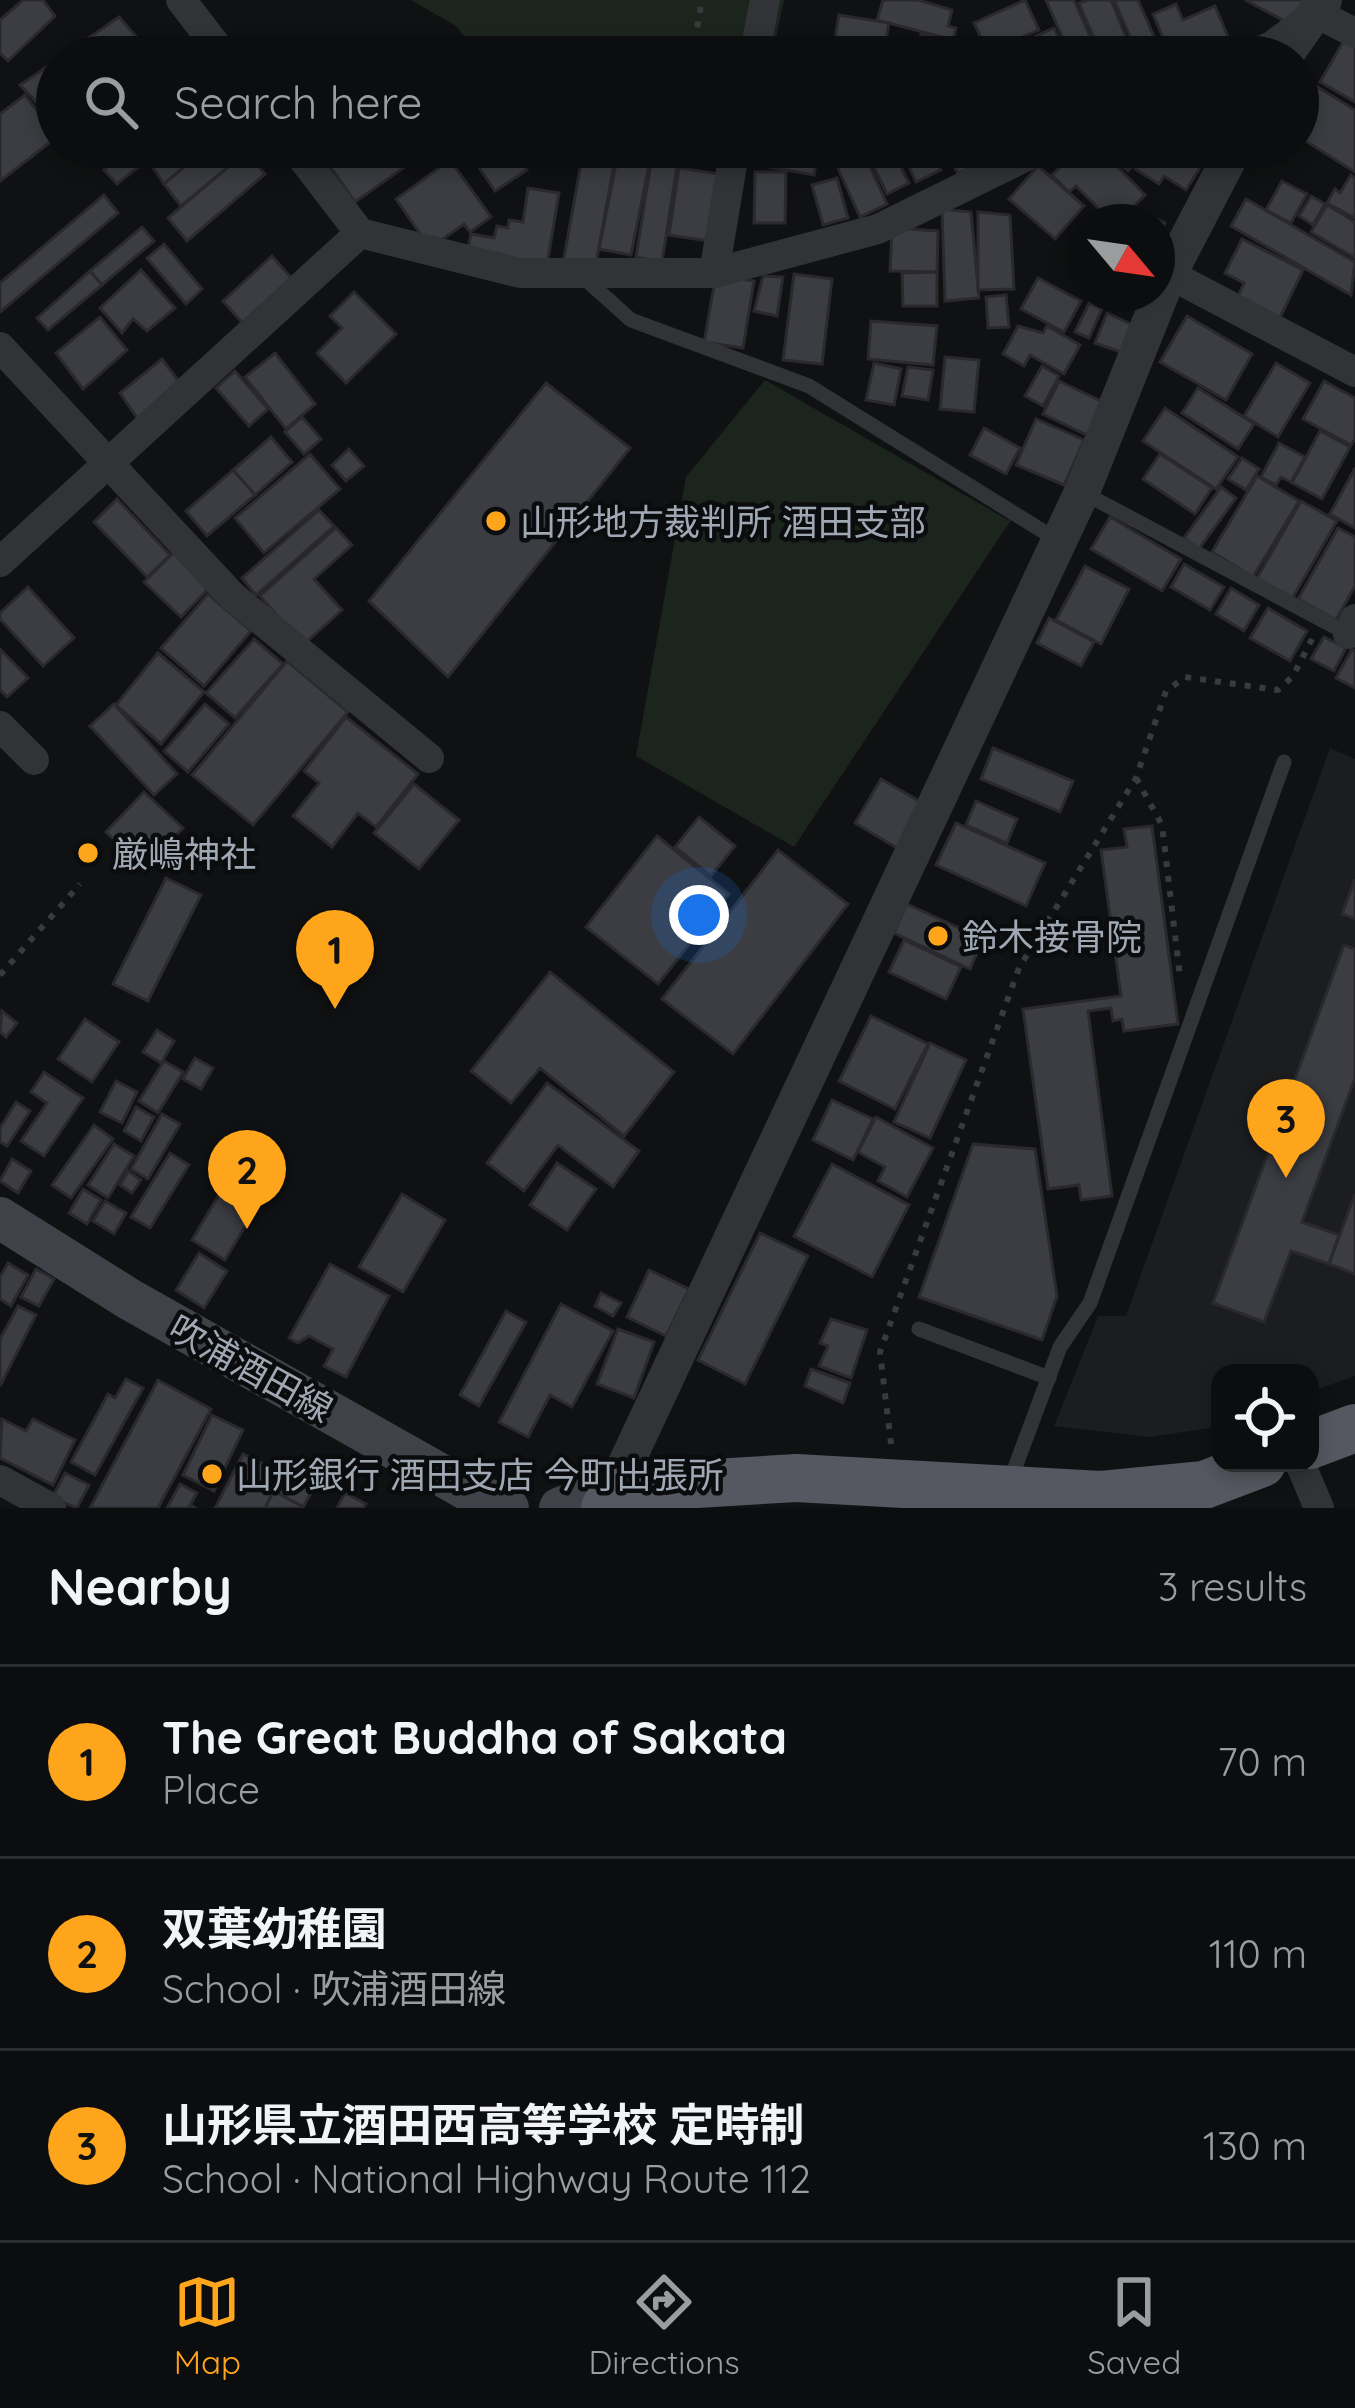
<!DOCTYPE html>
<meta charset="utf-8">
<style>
:root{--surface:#0c0d0e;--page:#151617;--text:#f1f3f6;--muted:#9a9c9e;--line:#2c2d2e;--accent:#ffa51c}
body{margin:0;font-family:Quicksand,"Noto Sans JP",sans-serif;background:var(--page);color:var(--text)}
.controls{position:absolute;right:36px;bottom:36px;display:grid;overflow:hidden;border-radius:24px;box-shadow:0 6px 18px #0003}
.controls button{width:108px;height:108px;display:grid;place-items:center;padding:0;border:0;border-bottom:3px solid var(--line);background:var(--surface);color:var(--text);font:60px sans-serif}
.compass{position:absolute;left:1067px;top:204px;width:108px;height:108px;border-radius:50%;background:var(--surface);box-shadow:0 6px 18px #0003;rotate:119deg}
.you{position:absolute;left:699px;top:915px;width:42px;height:42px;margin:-30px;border:9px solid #fff;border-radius:50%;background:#1a73e8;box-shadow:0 0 0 18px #1a73e833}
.badge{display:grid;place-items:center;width:78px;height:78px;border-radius:50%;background:var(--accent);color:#111;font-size:39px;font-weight:700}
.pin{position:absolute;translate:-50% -99px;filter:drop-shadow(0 3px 6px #0008)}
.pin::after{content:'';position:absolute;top:63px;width:42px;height:36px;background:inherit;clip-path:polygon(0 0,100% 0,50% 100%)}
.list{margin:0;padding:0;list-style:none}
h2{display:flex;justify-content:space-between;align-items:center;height:156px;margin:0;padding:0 48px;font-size:51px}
h2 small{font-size:39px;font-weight:400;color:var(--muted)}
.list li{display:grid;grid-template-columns:78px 1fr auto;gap:36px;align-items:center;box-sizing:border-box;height:192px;padding:0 48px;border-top:3px solid var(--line)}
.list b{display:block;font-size:45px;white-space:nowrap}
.list p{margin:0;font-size:39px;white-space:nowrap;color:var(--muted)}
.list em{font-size:39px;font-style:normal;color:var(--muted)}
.icon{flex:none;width:66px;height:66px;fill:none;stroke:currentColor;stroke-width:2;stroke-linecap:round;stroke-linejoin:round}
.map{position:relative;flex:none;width:1355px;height:1508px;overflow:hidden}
.search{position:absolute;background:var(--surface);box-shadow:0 6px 18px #0003;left:36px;right:36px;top:36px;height:132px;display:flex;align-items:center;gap:30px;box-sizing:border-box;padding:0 42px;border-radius:66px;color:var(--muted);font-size:45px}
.sheet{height:732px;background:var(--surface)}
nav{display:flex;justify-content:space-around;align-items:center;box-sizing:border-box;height:168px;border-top:3px solid var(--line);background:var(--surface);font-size:33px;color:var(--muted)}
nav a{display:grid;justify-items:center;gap:6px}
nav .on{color:var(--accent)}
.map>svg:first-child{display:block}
.built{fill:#1c1d1f}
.green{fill:#1c251d}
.building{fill:#3b3d42;stroke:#2a2a2e;stroke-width:3}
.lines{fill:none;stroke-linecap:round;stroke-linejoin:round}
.path{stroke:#373a3f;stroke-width:6;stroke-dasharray:6 9;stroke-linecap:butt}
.service{stroke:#313337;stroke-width:15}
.minor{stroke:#313337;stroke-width:30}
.tertiary{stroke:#313337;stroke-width:36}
.secondary{stroke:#3f4248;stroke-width:42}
.trunk{stroke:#555860;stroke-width:48}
.poi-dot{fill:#ffa51c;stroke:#0b0c0d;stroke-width:4.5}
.labels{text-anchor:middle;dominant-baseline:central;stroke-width:9;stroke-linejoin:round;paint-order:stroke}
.poi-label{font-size:36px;fill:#a0a8b4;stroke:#0b0c0d;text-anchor:start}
.street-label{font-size:36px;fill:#a0a8b4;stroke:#0b0c0d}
</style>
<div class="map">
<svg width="1355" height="1508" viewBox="0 0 1355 1508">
<rect width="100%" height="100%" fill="#101112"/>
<path class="built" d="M1330 748 1355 759V1376L1310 1392V1373H1220V1425L1211 1428 1148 1437 1054 1426 1098 1316H1126Z"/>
<g class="green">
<path d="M411 0H784L772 57H481L456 26Z"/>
<path d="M578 147H717L666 168Z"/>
<path d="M765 380 1008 520 1015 514 794 847 636 756 686 477Z"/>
</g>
<g class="building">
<path d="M23 0H43L55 16 8 61 0 53V20Z"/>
<path d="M883 0H918L952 10 948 26 956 28 953 40 877 20Z"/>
<path d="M1025 0 1039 30 1024 36 1034 57H990L974 23Z"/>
<path d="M1046 0H1074L1099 57H1071Z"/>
<path d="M1088 0H1111L1134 57H1102L1079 3Z"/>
<path d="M1114 0H1138L1163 57H1139Z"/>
<path d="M1245 0H1306L1292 25Z"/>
<path d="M1176 4 1183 20 1215 6 1231 44 1201 57H1171L1153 14Z"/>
<path d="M839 15 889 23 883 57 833 51Z"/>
<path d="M119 17 141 42 123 57H61Z"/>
<path d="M1054 28 1067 57H1035L1027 40Z"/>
<path d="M921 34 958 44 954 57H914Z"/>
<path d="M1344 40 1355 47V102L1320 82Z"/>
<path d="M57 60V124L20 85Z"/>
<path d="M1298 75 1355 110V172L1304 140 1313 125 1298 115Z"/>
<path d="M25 95 57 137 0 181V114Z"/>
<path d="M127 147H164L117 184 104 170Z"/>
<path d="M163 147H208L164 184 148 160Z"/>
<path d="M208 147H242L246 152 181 206 164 184Z"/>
<path d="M332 147H433L355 202 322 154Z"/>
<path d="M465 147H511L527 170 495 191Z"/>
<path d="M584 147 616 153 595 269 563 263Z"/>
<path d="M766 147H819L814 175 763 166Z"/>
<path d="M843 147H861L887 204 860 217 831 153Z"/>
<path d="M864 147H891L909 183 887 194Z"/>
<path d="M900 147H930L941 170 916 182Z"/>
<path d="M944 147H986L991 156 958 174Z"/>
<path d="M1081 147H1098L1145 195 1118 222H1112L1076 186 1069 192 1052 175Z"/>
<path d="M1109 147H1142L1146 150 1128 171 1105 152Z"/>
<path d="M1150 147 1164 156 1170 147H1213L1186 190 1164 176 1159 184 1135 169Z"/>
<path d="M246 152 265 174 187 241 168 218Z"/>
<path d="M618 154 650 160 631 255 599 249Z"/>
<path d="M450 160 491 217 470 232 464 224 430 248 396 199Z"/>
<path d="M651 162 677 166 662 262 636 257Z"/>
<path d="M1038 166 1084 206 1055 239 1009 199Z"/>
<path d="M679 168 725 175 715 242 669 235Z"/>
<path d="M755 172H786L785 223H754Z"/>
<path d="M1351 175 1355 178V218L1327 203 1335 189 1340 193Z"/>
<path d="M837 178 848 218 823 225 812 185Z"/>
<path d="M1282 181 1307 194 1291 223 1266 210Z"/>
<path d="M528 188 559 193 546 271 466 258 471 234 494 238 497 226 508 228 509 220 523 222Z"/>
<path d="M104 195 118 213 0 312V283Z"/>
<path d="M1311 196 1325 204 1313 225 1299 216Z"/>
<path d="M1246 199 1355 262 1351 295 1231 226Z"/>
<path d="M1327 205 1355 222V258L1311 232Z"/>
<path d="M942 209 971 212 979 298 945 301Z"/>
<path d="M1137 210 1165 223 1157 240V222H1132Z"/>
<path d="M978 212 1010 215 1014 289 978 290Z"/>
<path d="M142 227 154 241 102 285 90 271Z"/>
<path d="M892 228 938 231 937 272 890 271Z"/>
<path d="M1242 239 1303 270 1277 324 1235 303 1244 283 1225 273Z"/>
<path d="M164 244 202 289 186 304 147 258Z"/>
<path d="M272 256 295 282 245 326 223 301Z"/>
<path d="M141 270 175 308 147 331 133 319 122 333 100 308Z"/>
<path d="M90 271 102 285 48 330 37 318Z"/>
<path d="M937 272V306H903L902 273Z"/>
<path d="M794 274 832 279 822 364 783 360Z"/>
<path d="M716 275 754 281 743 348 704 342Z"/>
<path d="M763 276 783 277 777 316 754 311Z"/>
<path d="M1038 278 1081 301 1064 332 1021 309Z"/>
<path d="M354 292 396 334 346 383 317 353 342 328 330 316Z"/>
<path d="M1006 295 1009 327 988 328 986 297Z"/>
<path d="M1089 303 1102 309 1089 338 1075 332Z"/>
<path d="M1107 313 1131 324 1121 352 1095 343Z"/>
<path d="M1187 316 1252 354 1226 400 1160 362Z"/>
<path d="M100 317 127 350 83 389 56 353Z"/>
<path d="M871 321 937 326 933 365 868 359Z"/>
<path d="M1018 326 1043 333 1047 326 1080 345 1064 374 1030 355 1024 366 1003 354Z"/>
<path d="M275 353 315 404 286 429 245 377Z"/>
<path d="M945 357 979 360 974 412 940 409Z"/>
<path d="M162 359 180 383 138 419 120 393Z"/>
<path d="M874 363 901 369 894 405 866 400Z"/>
<path d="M1276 363 1310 383 1278 437 1244 416Z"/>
<path d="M1042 366 1059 376 1043 406 1025 396Z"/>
<path d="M908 367 933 370 928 400 902 396Z"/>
<path d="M235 371 268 409 249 426 216 388Z"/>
<path d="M1059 381 1103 402 1087 435 1043 414Z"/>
<path d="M1324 381 1355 398V439L1351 445 1303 419Z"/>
<path d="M546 383 630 448 448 677 369 601Z"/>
<path d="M1198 388 1254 424 1238 449 1182 413Z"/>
<path d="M1165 408 1238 457 1216 489 1143 441Z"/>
<path d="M302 417 321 439 304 454 285 432Z"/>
<path d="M1036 419 1084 440 1064 485 1016 465Z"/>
<path d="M984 428 1020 448 1006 474 970 455Z"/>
<path d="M1320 431 1350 447 1322 499 1292 483Z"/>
<path d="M271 437 292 462 255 495 233 470Z"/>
<path d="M1279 443 1305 457 1291 482 1281 477 1276 485 1261 477Z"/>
<path d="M349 449 364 466 346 481 332 465Z"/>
<path d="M310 454 340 489 264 553 235 518Z"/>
<path d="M1160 454 1212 488 1195 514 1143 479Z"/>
<path d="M1242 458 1259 469 1246 490 1228 479Z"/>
<path d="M1355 468V528L1330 514Z"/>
<path d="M233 470 255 495 207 536 186 511Z"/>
<path d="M1257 476 1299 501 1253 577 1212 552Z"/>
<path d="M1221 487 1236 498 1199 549 1184 538Z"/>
<path d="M117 499 170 555 147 577 94 522Z"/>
<path d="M1301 501 1337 521 1292 599 1257 578Z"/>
<path d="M319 510 334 526 256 595 242 578Z"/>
<path d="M1110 517 1181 559 1162 591 1091 549Z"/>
<path d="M336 528 352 545 314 579 342 610 303 645 260 596Z"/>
<path d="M1338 528 1355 537V586L1336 620 1298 599Z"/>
<path d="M174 552 210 587 181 617 144 582Z"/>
<path d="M1184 564 1224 587 1210 610 1171 587Z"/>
<path d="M1085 566 1129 589 1101 644 1056 620Z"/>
<path d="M28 587 74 638 43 666 0 619V613Z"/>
<path d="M1231 588 1259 605 1244 631 1216 614Z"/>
<path d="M208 594 251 631 204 686 161 648Z"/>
<path d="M1268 608 1307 631 1290 661 1250 638Z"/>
<path d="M1049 618 1094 642 1081 666 1037 643Z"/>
<path d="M1324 637 1346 648 1334 671 1311 659Z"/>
<path d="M254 639 283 664 235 718 206 693Z"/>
<path d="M0 649 28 678 7 697 0 690Z"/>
<path d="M1352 649 1355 651V688L1336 678Z"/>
<path d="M158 653 204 692 161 744 116 705Z"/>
<path d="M287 661 348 712 253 825 192 775Z"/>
<path d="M114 704 177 774 154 795 90 726Z"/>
<path d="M205 704 229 724 188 772 164 751Z"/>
<path d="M346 717 418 774 376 827 358 813 332 847 293 816 319 783 304 771Z"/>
<path d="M993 748 1073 781 1060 812 981 779Z"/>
<path d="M881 779 926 805 900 850 855 823Z"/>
<path d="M414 784 459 820 419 869 374 833Z"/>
<path d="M144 792 183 828 144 869 106 832Z"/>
<path d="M976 801 1017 819 1007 843 966 825Z"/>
<path d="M699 817 735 846 711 876 675 847Z"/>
<path d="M956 823 1045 863 1026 906 936 865Z"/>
<path d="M1152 826 1178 1024 1124 1031 1122 1019 1113 1021 1111 1008 1088 1011 1112 1196 1081 1200 1079 1185 1048 1189 1023 1009 1121 996 1101 850 1127 847 1124 829Z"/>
<path d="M657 836 729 894 658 984 586 927Z"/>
<path d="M778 850 848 904 733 1054 662 999Z"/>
<path d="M166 878 201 895 148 1001 113 984Z"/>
<path d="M1355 879V919L1342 914Z"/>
<path d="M907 904 983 939 970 969 894 933Z"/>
<path d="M904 940 961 967 946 999 889 972Z"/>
<path d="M1344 945 1355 949V1078L1302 1222 1339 1235 1329 1264 1291 1251 1264 1322 1213 1303Z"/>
<path d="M550 972 674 1072 624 1136 540 1068 511 1103 471 1071Z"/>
<path d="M2 1011 17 1023 6 1037 0 1032Z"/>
<path d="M871 1016 928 1044 895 1109 839 1081Z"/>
<path d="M85 1019 119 1042 92 1082 58 1059Z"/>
<path d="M157 1030 174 1041 161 1063 143 1052Z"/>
<path d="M930 1043 966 1060 930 1138 894 1122Z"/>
<path d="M195 1058 213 1068 201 1089 183 1079Z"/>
<path d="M164 1061 183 1072 158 1113 139 1101Z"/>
<path d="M44 1072 83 1098 44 1156 21 1141 47 1103 31 1092Z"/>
<path d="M116 1081 137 1092 122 1123 100 1112Z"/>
<path d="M547 1083 639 1151 613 1187 558 1145 524 1191 487 1163Z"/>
<path d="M832 1100 873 1119 853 1160 813 1140Z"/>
<path d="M16 1102 30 1111 7 1146 0 1142V1128Z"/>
<path d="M136 1107 154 1117 141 1141 124 1131Z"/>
<path d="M162 1114 180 1124 148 1179 131 1169Z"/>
<path d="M876 1117 933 1148 907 1197 878 1181 885 1167 858 1152Z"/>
<path d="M94 1125 113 1139 71 1198 52 1185Z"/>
<path d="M114 1144 134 1156 108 1198 88 1185Z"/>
<path d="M973 1144 1035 1149 1057 1296 1042 1340 919 1297Z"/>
<path d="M170 1153 189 1165 150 1228 131 1217Z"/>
<path d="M12 1159 31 1171 18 1193 0 1181Z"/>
<path d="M557 1163 596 1189 567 1230 530 1205Z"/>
<path d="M832 1164 909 1205 872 1277 794 1236Z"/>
<path d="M128 1171 141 1180 132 1193 120 1185Z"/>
<path d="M223 1188 256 1208 225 1260 192 1240Z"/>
<path d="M83 1189 101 1200 87 1224 69 1213Z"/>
<path d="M402 1194 445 1220 403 1292 359 1267Z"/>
<path d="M1355 1194V1274L1329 1264Z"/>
<path d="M105 1201 126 1213 114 1234 93 1221Z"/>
<path d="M760 1233 808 1256 745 1384 698 1360Z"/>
<path d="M199 1253 227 1271 204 1308 176 1290Z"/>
<path d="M8 1263 28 1275 11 1306 0 1299V1277Z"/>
<path d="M330 1264 389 1296 346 1377 324 1366 333 1349 309 1336 298 1343 289 1338Z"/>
<path d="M36 1269 54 1279 39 1306 21 1297Z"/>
<path d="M649 1270 689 1289 666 1336 627 1317Z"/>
<path d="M601 1293 621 1303 613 1316 595 1306Z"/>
<path d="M561 1304 613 1331 572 1407 550 1395 528 1437 499 1422Z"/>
<path d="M18 1306 36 1315 0 1386V1339Z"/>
<path d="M506 1311 526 1322 479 1406 460 1395Z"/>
<path d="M831 1319 867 1330 851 1378 819 1366 828 1346 820 1343Z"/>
<path d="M618 1329 654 1342 634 1398 597 1384Z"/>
<path d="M811 1369 850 1383 843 1403 805 1386Z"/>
<path d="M126 1379 143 1388 95 1475 71 1462 108 1394 115 1398Z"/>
<path d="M158 1380 211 1409 158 1508H90Z"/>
<path d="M212 1415 243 1430 214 1491 183 1475Z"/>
<path d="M2 1419 26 1431 33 1419 75 1440 53 1485 0 1458Z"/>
<path d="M243 1454 282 1473 274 1491 265 1508H215Z"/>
<path d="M290 1461 320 1478 303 1507 274 1491Z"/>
<path d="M65 1473 89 1485 77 1508 52 1498Z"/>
<path d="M180 1484 197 1493 190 1505 196 1508H167Z"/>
<path d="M274 1491 303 1507V1508H265Z"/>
<path d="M345 1493 366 1504 363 1508H337Z"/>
</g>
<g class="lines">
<g class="path">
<path d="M692 57 702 0"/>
<path d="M1136 778 1162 825 1180 977"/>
<path d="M0 975 80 884"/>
<path d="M891 1444 880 1352 1019 968 1136 778 1166 691 1185 677 1278 690 1293 676 1312 639"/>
</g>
<g class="service">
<path d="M583 277 631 320 809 386 1057 540"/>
<path d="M1082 492 1352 636"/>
<path d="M919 1329 1049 1378"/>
<path d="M1010 1481 1060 1347 1090 1303 1284 762"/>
</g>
<g class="minor">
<path d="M181 0 225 57"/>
<path d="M754 57 765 0"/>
<path d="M1247 57 1272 46 1316 13 1355 33"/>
<path d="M294 147 360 233 520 273H714L878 229 1045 147"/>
<path d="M714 273 735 147"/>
<path d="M1169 274 1355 372"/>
<path d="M0 347 232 596 429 758"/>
<path d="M0 562 360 233"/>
<path d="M1348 634 1355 619"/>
<path d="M0 726 34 760"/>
<path d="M1300 1463 1319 1508"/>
<path d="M0 1480 51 1508"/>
</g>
<g class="tertiary">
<path d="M1284 57 1324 0"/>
<path d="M614 1489 1082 492 1169 274 1235 147"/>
</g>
<g class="secondary">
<path d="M0 1218 129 1299 475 1494 508 1508"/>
<path d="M560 1508 614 1489"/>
</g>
<g class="trunk">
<path d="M1310 1445 1355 1428"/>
<path d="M605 1508 614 1489 796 1478 1101 1495 1204 1485 1262 1463"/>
</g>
</g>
<g class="poi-dot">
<circle cx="496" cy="521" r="12"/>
<circle cx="88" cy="853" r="12"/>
<circle cx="938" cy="936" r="12"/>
<circle cx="212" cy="1474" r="12"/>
</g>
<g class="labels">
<g class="poi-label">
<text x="520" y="521">山形地方裁判所 酒田支部</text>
<text x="112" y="853">厳嶋神社</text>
<text x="962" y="936">鈴木接骨院</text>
<text x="236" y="1474">山形銀行 酒田支店 今町出張所</text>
</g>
<g class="street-label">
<text transform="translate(251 1368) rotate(29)">吹浦酒田線</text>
</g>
</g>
</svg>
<div class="controls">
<button><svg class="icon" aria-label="locate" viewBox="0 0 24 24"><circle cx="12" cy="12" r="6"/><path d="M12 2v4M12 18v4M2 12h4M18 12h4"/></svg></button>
</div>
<svg class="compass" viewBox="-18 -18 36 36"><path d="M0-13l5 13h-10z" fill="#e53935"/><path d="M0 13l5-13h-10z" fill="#9a9c9e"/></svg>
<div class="you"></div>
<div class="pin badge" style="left:335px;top:1009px">1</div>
<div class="pin badge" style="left:247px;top:1229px">2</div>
<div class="pin badge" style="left:1286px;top:1178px">3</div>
<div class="search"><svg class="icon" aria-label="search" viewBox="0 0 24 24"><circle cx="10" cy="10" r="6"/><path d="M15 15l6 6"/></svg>Search here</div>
</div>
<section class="sheet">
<h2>Nearby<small>3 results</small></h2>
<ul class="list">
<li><span class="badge">1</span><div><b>The Great Buddha of Sakata</b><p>Place</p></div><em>70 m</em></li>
<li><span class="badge">2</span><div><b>双葉幼稚園</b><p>School · 吹浦酒田線</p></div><em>110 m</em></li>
<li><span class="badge">3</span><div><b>山形県立酒田西高等学校 定時制</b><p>School · National Highway Route 112</p></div><em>130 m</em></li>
</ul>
</section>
<nav>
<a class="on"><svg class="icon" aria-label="map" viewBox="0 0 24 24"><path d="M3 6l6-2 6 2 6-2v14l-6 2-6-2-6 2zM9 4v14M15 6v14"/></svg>Map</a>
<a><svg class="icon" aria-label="directions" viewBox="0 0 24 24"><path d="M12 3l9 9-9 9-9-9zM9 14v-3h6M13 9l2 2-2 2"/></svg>Directions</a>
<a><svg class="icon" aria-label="saved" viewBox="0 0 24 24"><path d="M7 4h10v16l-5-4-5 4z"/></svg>Saved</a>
</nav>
